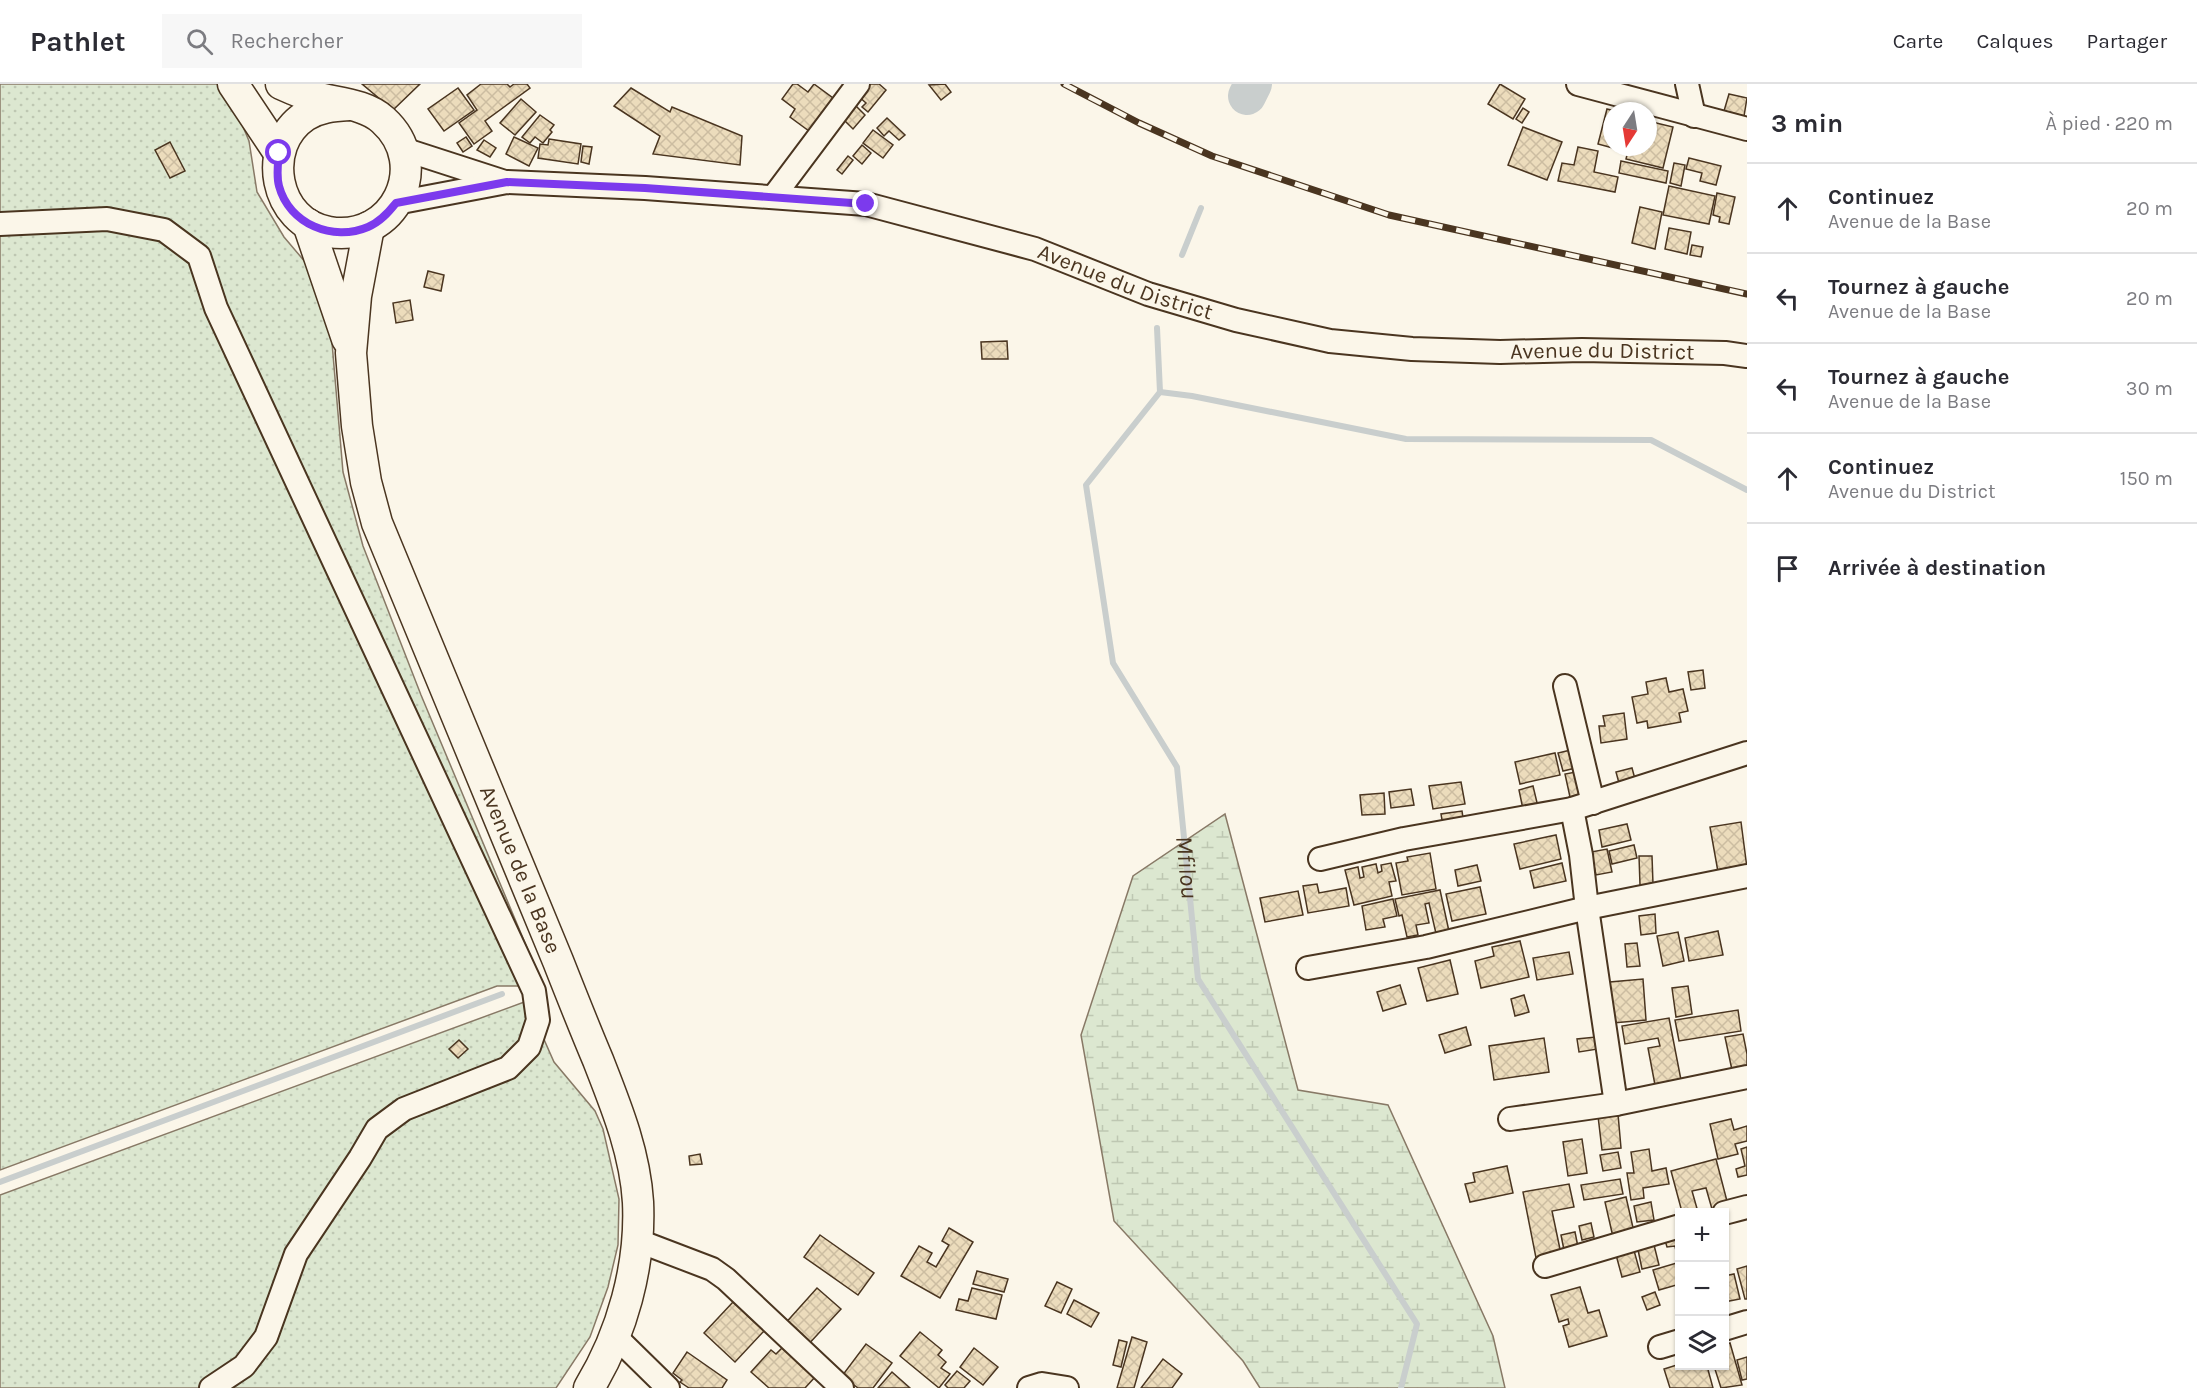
<!DOCTYPE html>
<html lang="fr">
<meta charset="utf-8">
<style>
:root{--surface:#fff;--page:#f7f7f7;--text:#2b2b33;--muted:#7c7c81;--line:#e1e1e2}
body{margin:0;font-family:Karla,sans-serif;background:var(--page);color:var(--text)}
.controls{position:absolute;right:18px;bottom:18px;display:grid;overflow:hidden;border-radius:0px;box-shadow:0 2px 4px #0004}
.controls button{width:54px;height:54px;display:grid;place-items:center;padding:0;border:0;border-bottom:2px solid var(--line);background:var(--surface);color:var(--text);font:30px sans-serif}
.compass{position:absolute;left:1603px;top:18px;width:54px;height:54px;border-radius:50%;background:var(--surface);box-shadow:0 2px 4px #0004;rotate:192deg}
.stop{position:absolute;width:18px;height:18px;margin:-14px;border:4px solid #7c3aed;border-radius:50%;background:#fff}
.stop.end{background:#7c3aed;border-color:#fff;box-shadow:0 2px 6px #0008}
.list{margin:0;padding:0;list-style:none}
h2{display:flex;justify-content:space-between;align-items:center;height:78px;margin:0;padding:0 24px;font-size:26px}
h2 small{font-size:20px;font-weight:400;color:var(--muted)}
.list li{display:grid;grid-template-columns:39px 1fr auto;gap:18px;align-items:center;box-sizing:border-box;height:90px;padding:0 24px;border-top:2px solid var(--line)}
.list b{display:block;font-size:22px;white-space:nowrap}
.list p{margin:0;font-size:20px;white-space:nowrap;color:var(--muted)}
.list em{font-size:20px;font-style:normal;color:var(--muted)}
.icon{flex:none;width:33px;height:33px;fill:none;stroke:currentColor;stroke-width:2;stroke-linecap:round;stroke-linejoin:round}
.map{position:relative;flex:none;width:1747px;height:1304px;overflow:hidden}
header{display:flex;align-items:center;gap:36px;box-sizing:border-box;height:84px;padding:0 30px;background:var(--surface);border-bottom:2px solid var(--line)}
header strong{font-size:28px}
nav{display:flex;gap:33px;margin-inline-start:auto;font-size:21px}
.search{width:420px;height:54px;background:var(--page);display:flex;align-items:center;gap:15px;box-sizing:border-box;padding:0 21px;border-radius:0px;color:var(--muted);font-size:22px}
main{display:flex}
aside{flex:1;background:var(--surface)}
.map>svg:first-child{display:block}
.grass{fill:url(#grass-dots);stroke:#887966;stroke-width:1.5}
.wetland{fill:url(#wetland-marsh);stroke:#887966;stroke-width:1.5}
.lines{fill:none;stroke-linecap:round;stroke-linejoin:round}
.stream{stroke:#c9cecd;stroke-width:6}
.river{stroke:#c9cecd;stroke-width:38}
.building{fill:url(#building-cross-hatch);stroke:#4a3520;stroke-width:1.5}
.minor-casing{stroke:#4a3520;stroke-width:26}
.major-casing{stroke:#4a3520;stroke-width:33}
.minor{stroke:#fbf6e9;stroke-width:22}
.major{stroke:#fbf6e9;stroke-width:30}
.rail-casing{stroke:#4a3520;stroke-width:7}
.rail{stroke:#fbf6e9;stroke-width:4.5;stroke-dasharray:14;stroke-linecap:butt}
.route{stroke:#7c3aed;stroke-width:8}
.labels{text-anchor:middle;dominant-baseline:central;stroke-width:4.5;stroke-linejoin:round;paint-order:stroke}
.street-label{font-size:22px;fill:#4a3520;stroke:#fbf6e9}
.water-label{font-size:24px;font-style:italic;fill:#4a3520;stroke:#fbf6e9}
</style>
<header>
<strong>Pathlet</strong>
<div class="search"><svg class="icon" aria-label="search" viewBox="0 0 24 24"><circle cx="10" cy="10" r="6"/><path d="M15 15l6 6"/></svg>Rechercher</div>
<nav><a>Carte</a><a>Calques</a><a>Partager</a></nav>
</header>
<main>
<div class="map">
<svg width="1747" height="1304" viewBox="0 0 1747 1304">
<defs>
<pattern id="grass-dots" width="8" height="8" patternUnits="userSpaceOnUse" patternTransform="scale(1.5)"><rect width="8" height="8" fill="#dce7d0"/><path d="M2 2h.1M6 6h.1" fill="none" stroke="#bec7b2" stroke-width="1.8" stroke-linecap="round"/></pattern>
<pattern id="wetland-marsh" width="20" height="14" patternUnits="userSpaceOnUse" patternTransform="scale(1.5)"><rect width="20" height="14" fill="#dce7d0"/><path d="M1 5h8M5 5V1M11 12h8M15 12V8" fill="none" stroke="#bec7b2"/></pattern>
<pattern id="building-cross-hatch" width="8" height="8" patternUnits="userSpaceOnUse" patternTransform="scale(1.5)"><rect width="8" height="8" fill="#ecdcbc"/><path d="M0 0l8 8M0 8l8-8" fill="none" stroke="#ccbda1"/></pattern>
</defs>
<rect width="100%" height="100%" fill="#fbf6e9"/>
<g class="grass">
<path d="M0 0H217L233 19 249 57 257 108 284 153 306 179 331 247 343 388 363 462 421 611 543 902H497L0 1086Z"/>
<path d="M527 917 554 978 595 1027 603 1045 619 1115 618 1161 608 1203 590 1253 556 1304H0V1111Z"/>
</g>
<path class="wetland" d="M1225 730 1298 1006 1388 1021 1493 1252 1505 1304H1260L1243 1277 1114 1137 1081 951 1133 792Z"/>
<g class="lines">
<g class="stream">
<path d="M1182 171 1201 124"/>
<path id="s1" d="M1157 244 1160 308 1086 401 1113 579 1177 683 1198 895 1417 1240 1401 1304"/>
<path d="M1160 308 1192 312 1406 355 1651 356 1747 406"/>
<path d="M0 1098 502 910"/>
</g>
<path class="river" d="M1247 12 1253 0"/>
</g>
<g class="building">
<path d="M362 0H420L393 26Z"/>
<path d="M481 0H507L510 3 514 0H527L530 4 485 37 492 47 474 60 459 39 477 26 467 11Z"/>
<path d="M793 0H797L808 8 814 0 837 17 826 32 822 29 809 47 790 33 795 25 782 15Z"/>
<path d="M866 0H879L886 6 868 28 862 23 866 19 857 11Z"/>
<path d="M945 0 951 8 941 16 929 1Z"/>
<path d="M1500 0 1525 15 1513 35 1488 20Z"/>
<path d="M458 4 474 26 444 47 428 25Z"/>
<path d="M631 4 670 28 672 23 742 52 740 81 653 70 660 52 614 22Z"/>
<path d="M1729 10 1747 14 1744 32 1724 27Z"/>
<path d="M521 15 536 28 515 51 500 39Z"/>
<path d="M854 20 865 31 853 45 841 33Z"/>
<path d="M1523 24 1529 28 1522 39 1516 35Z"/>
<path d="M1607 25 1615 27H1612V63H1625L1624 67 1598 60Z"/>
<path d="M540 31 554 41 550 46 552 48 543 59 535 53 530 59 522 53Z"/>
<path d="M887 34 905 51 899 56 889 47 884 52 877 44Z"/>
<path d="M1648 37 1673 43 1663 84 1626 75 1629 63H1648Z"/>
<path d="M1523 43 1562 58 1547 96 1508 81Z"/>
<path d="M873 46 893 61 883 74 863 59Z"/>
<path d="M466 53 472 62 463 68 457 59Z"/>
<path d="M514 53 538 64 529 82 506 70Z"/>
<path d="M549 55 581 60 578 80 538 74 540 60 548 61Z"/>
<path d="M484 56 496 64 490 73 477 66Z"/>
<path d="M170 58 185 87 170 94 155 66Z"/>
<path d="M862 61 871 69 862 80 853 72Z"/>
<path d="M583 62 592 63 589 80 581 78Z"/>
<path d="M1578 63 1598 67 1594 88 1618 93 1615 108 1558 97 1562 79 1574 81Z"/>
<path d="M848 72 853 76 842 90 837 86Z"/>
<path d="M1689 74 1721 82 1716 101 1700 97 1702 89 1686 85Z"/>
<path d="M1621 77 1668 87 1666 99 1619 89Z"/>
<path d="M1674 79 1685 81 1681 102 1670 99Z"/>
<path d="M1669 102 1715 112 1709 140 1663 131Z"/>
<path d="M1717 109 1735 113 1729 140 1719 138 1720 133 1713 131Z"/>
<path d="M1640 123 1662 128 1655 165 1632 159Z"/>
<path d="M1669 144 1691 148 1687 170 1665 165Z"/>
<path d="M1692 161 1703 163 1701 173 1690 171Z"/>
<path d="M428 187 444 191 441 207 424 203Z"/>
<path d="M410 216 413 236 396 239 393 219Z"/>
<path d="M1007 257 1008 275H982L981 258Z"/>
<path d="M1703 586 1705 604 1691 606 1688 588Z"/>
<path d="M1666 594 1669 608 1683 605 1688 627 1679 629 1681 638 1648 644 1647 637 1637 639 1632 613 1648 610 1646 598Z"/>
<path d="M1624 629 1627 655 1601 659 1599 642H1605L1603 632Z"/>
<path d="M1575 665 1580 683 1563 687 1558 669Z"/>
<path d="M1555 669 1560 691 1520 700 1515 678Z"/>
<path d="M1632 684 1635 695 1619 699 1616 688Z"/>
<path d="M1581 687 1586 709 1570 713 1565 690Z"/>
<path d="M1461 698 1465 720 1433 725 1429 702Z"/>
<path d="M1533 702 1539 727 1524 730 1519 706Z"/>
<path d="M1411 705 1414 721 1391 724 1389 708Z"/>
<path d="M1384 709 1385 730 1362 731 1360 711Z"/>
<path d="M1462 727 1464 740 1443 742 1441 730Z"/>
<path d="M1741 738 1747 784 1718 788 1710 743Z"/>
<path d="M1627 740 1631 756 1602 763 1599 746Z"/>
<path d="M1556 751 1561 775 1520 785 1514 760Z"/>
<path d="M1634 761 1637 774 1612 780 1609 767Z"/>
<path d="M1607 765 1612 788 1596 791 1591 768Z"/>
<path d="M1430 769 1436 805 1402 811 1396 779 1408 777 1407 773Z"/>
<path d="M1639 772H1652L1653 800 1640 801Z"/>
<path d="M1391 779 1396 797 1389 798 1392 812 1354 821 1345 786 1358 783 1360 794 1364 793 1362 783 1376 780 1378 789 1382 787 1381 781Z"/>
<path d="M1562 779 1566 797 1534 804 1530 787Z"/>
<path d="M1477 781 1481 797 1458 802 1455 786Z"/>
<path d="M1317 800 1319 809 1346 804 1349 822 1308 829 1303 802Z"/>
<path d="M1480 803 1486 830 1452 837 1446 810Z"/>
<path d="M1440 806 1450 852 1437 854 1429 819 1425 820 1429 839 1416 841 1418 851 1407 853 1402 831 1399 832 1395 815Z"/>
<path d="M1298 807 1303 831 1265 838 1260 814Z"/>
<path d="M1393 815 1397 832 1383 835 1385 843 1366 846 1362 822Z"/>
<path d="M1655 830 1656 849 1641 851 1639 832Z"/>
<path d="M1718 847 1723 871 1689 877 1685 854Z"/>
<path d="M1678 848 1684 877 1663 882 1657 852Z"/>
<path d="M1520 857 1529 893 1481 904 1475 877 1494 872 1492 863Z"/>
<path d="M1637 859 1640 882 1627 883 1625 860Z"/>
<path d="M1569 868 1573 890 1537 896 1533 874Z"/>
<path d="M1450 876 1458 910 1427 917 1418 884Z"/>
<path d="M1643 895 1646 936 1613 939 1610 898Z"/>
<path d="M1400 901 1406 920 1383 927 1377 908Z"/>
<path d="M1688 902 1692 930 1676 933 1672 904Z"/>
<path d="M1524 911 1529 928 1515 932 1511 915Z"/>
<path d="M1738 926 1741 947 1679 957 1675 936Z"/>
<path d="M1669 934 1681 996 1655 1001 1648 964 1660 962 1658 954 1625 960 1622 942Z"/>
<path d="M1466 943 1471 961 1445 969 1439 951Z"/>
<path d="M1743 950 1747 970V983L1732 986 1725 953Z"/>
<path d="M1596 953 1598 965 1579 968 1577 955Z"/>
<path d="M1544 954 1549 988 1494 996 1489 962Z"/>
<path d="M459 956 468 965 458 974 449 965Z"/>
<path d="M1618 1030 1621 1064 1602 1066 1598 1032Z"/>
<path d="M1731 1035 1734 1046 1747 1042V1057L1735 1060 1738 1070 1718 1075 1710 1040Z"/>
<path d="M1582 1055 1587 1089 1568 1092 1563 1058Z"/>
<path d="M1747 1063V1091L1738 1093 1736 1085 1745 1082 1741 1065Z"/>
<path d="M1649 1065 1652 1087 1666 1084 1669 1100 1643 1104 1644 1114 1631 1116 1627 1089H1634L1631 1068Z"/>
<path d="M1618 1068 1621 1084 1603 1087 1600 1071Z"/>
<path d="M700 1070 702 1080 690 1081 689 1072Z"/>
<path d="M1716 1075 1728 1121 1712 1125 1706 1104 1692 1107 1698 1128H1682L1671 1087Z"/>
<path d="M1507 1082 1513 1109 1470 1118 1465 1100 1475 1098 1473 1089Z"/>
<path d="M1620 1095 1623 1110 1584 1116 1581 1101Z"/>
<path d="M1569 1100 1574 1123 1552 1127 1561 1170 1536 1174 1523 1108Z"/>
<path d="M1626 1113 1634 1148 1613 1153 1605 1118Z"/>
<path d="M1651 1118 1654 1136 1637 1138 1634 1122Z"/>
<path d="M1591 1139 1594 1153 1582 1156 1579 1142Z"/>
<path d="M949 1144 973 1158 940 1214 901 1192 919 1162 932 1169 927 1178 936 1183 949 1161 942 1157Z"/>
<path d="M1575 1148 1578 1163 1564 1166 1561 1151Z"/>
<path d="M1680 1149V1171L1677 1172 1675 1162 1667 1163 1664 1153Z"/>
<path d="M820 1151 874 1189 858 1211 804 1173Z"/>
<path d="M1653 1157 1659 1181 1642 1185 1637 1161Z"/>
<path d="M1633 1163 1640 1188 1622 1193 1615 1167Z"/>
<path d="M1680 1178V1200L1659 1206 1653 1186Z"/>
<path d="M1747 1182V1215H1745L1737 1185Z"/>
<path d="M977 1187 1008 1195 1004 1208 973 1200Z"/>
<path d="M1734 1190 1740 1215 1724 1218V1192Z"/>
<path d="M1057 1198 1072 1205 1061 1229 1045 1222Z"/>
<path d="M1580 1203 1588 1229 1599 1226 1607 1252 1569 1263 1563 1242 1569 1240 1568 1235 1559 1238 1551 1211Z"/>
<path d="M817 1204 841 1225 806 1263 783 1242Z"/>
<path d="M972 1204 1002 1211 996 1235 956 1226 959 1215 968 1217Z"/>
<path d="M1655 1208 1660 1221 1647 1226 1642 1213Z"/>
<path d="M1074 1216 1099 1229 1091 1243 1067 1230Z"/>
<path d="M733 1218 764 1247 735 1278 704 1249Z"/>
<path d="M920 1248 942 1266 938 1271 946 1278 941 1284 950 1290 939 1304 900 1272Z"/>
<path d="M1132 1253 1147 1258 1134 1304H1117Z"/>
<path d="M1119 1256 1127 1258 1121 1283 1113 1281Z"/>
<path d="M1730 1259 1742 1301 1721 1304 1714 1282H1724V1261Z"/>
<path d="M866 1260 892 1279 873 1304H858L842 1292Z"/>
<path d="M782 1264 815 1293 805 1304H769L751 1288 771 1266 776 1270Z"/>
<path d="M974 1264 998 1283 983 1301 960 1283Z"/>
<path d="M687 1268 727 1296 722 1304H689L680 1298 682 1296 673 1289Z"/>
<path d="M1747 1273V1295L1742 1296 1737 1276Z"/>
<path d="M1163 1275 1182 1290 1172 1304H1141Z"/>
<path d="M1680 1280 1707 1282 1713 1304H1670L1664 1285Z"/>
<path d="M957 1287 970 1297 964 1304H948L945 1301Z"/>
<path d="M892 1288 910 1304H878Z"/>
</g>
<g class="lines">
<g class="minor-casing">
<g id="minor">
<path d="M1578 0 1747 45"/>
<path d="M1687 0 1694 32"/>
<path d="M403 65 505 98"/>
<path d="M774 112 858 0"/>
<path id="s2" d="M396 119 507 98 645 104 866 120 1035 165 1148 210 1236 236 1330 257 1412 265 1500 268 1582 266 1725 269 1747 272"/>
<path d="M0 140 107 135 164 146 199 172 216 224 534 907 538 936 529 963 508 984 404 1025 377 1045 360 1074 296 1170 266 1253 244 1282 211 1304"/>
<path d="M1565 602 1593 719"/>
<path d="M1572 725 1581 771 1587 824 1616 1020"/>
<path d="M1320 775 1404 755 1572 725 1747 669"/>
<path d="M1308 884 1426 863 1587 824 1747 792"/>
<path d="M1510 1035 1616 1020 1747 993"/>
<path d="M1724 1129 1747 1123"/>
<path d="M636 1156 712 1185 726 1195 842 1304"/>
<path d="M1545 1182 1680 1142"/>
<path d="M1724 1245 1747 1238"/>
<path d="M615 1252 668 1304"/>
<path d="M1660 1263 1680 1257"/>
<path d="M1029 1304 1042 1300 1067 1304"/>
</g>
</g>
<g class="major-casing">
<g id="major">
<path d="M233 0 279 69"/>
<path d="M281 0C292 5 303 10 315 13 337 19 366 20 383 36 433 81 394 159 329 148 274 139 260 62 305 32 319 23 333 22 349 21"/>
<path d="M308 140 347 255"/>
<path id="s3" d="M369 143 356 212 351 269 357 342 366 398 377 439C437 585 498 731 558 877 571 910 584 943 598 976 616 1022 635 1068 638 1118 641 1182 622 1250 589 1304"/>
</g>
</g>
<use href="#minor" class="minor"/>
<use href="#major" class="major"/>
<g class="rail-casing">
<path id="rail" d="M1064 0 1139 39 1212 72 1389 131 1747 210"/>
</g>
<use href="#rail" class="rail"/>
</g>
<g class="lines">
<path class="route" d="M279 69C278 80 276 91 279 102 289 140 333 158 368 143 380 138 388 129 396 119L507 98 645 104 866 120"/>
</g>
<g class="labels">
<g class="street-label">
<text stroke="none"><textPath href="#s2" startOffset="744">Avenue du District</textPath></text>
<text stroke="none"><textPath href="#s2" startOffset="1230">Avenue du District</textPath></text>
<text stroke="none"><textPath href="#s3" startOffset="675">Avenue de la Base</textPath></text>
</g>
<g class="water-label">
<text stroke="none"><textPath href="#s1" startOffset="586">Mfilou</textPath></text>
</g>
</g>
</svg>
<div class="controls">
<button>+</button>
<button>−</button>
<button><svg class="icon" aria-label="layers" viewBox="0 0 24 24"><path d="M12 4l9 5-9 5-9-5zM3 14l9 5 9-5"/></svg></button>
</div>
<svg class="compass" viewBox="-18 -18 36 36"><path d="M0-13l5 13h-10z" fill="#e53935"/><path d="M0 13l5-13h-10z" fill="#7c7c81"/></svg>
<div class="stop" style="left:279px;top:69px"></div>
<div class="stop end" style="left:866px;top:120px"></div>
</div>
<aside>
<h2>3 min<small>À pied · 220 m</small></h2>
<ul class="list">
<li><svg class="icon" aria-label="ahead" viewBox="0 0 24 24"><path d="M12 20V5M6 11l6-6 6 6"/></svg><div><b>Continuez</b><p>Avenue de la Base</p></div><em>20 m</em></li>
<li><svg class="icon" aria-label="left" viewBox="0 0 24 24"><path d="M17 20v-9H6M10 6l-5 5 5 5"/></svg><div><b>Tournez à gauche</b><p>Avenue de la Base</p></div><em>20 m</em></li>
<li><svg class="icon" aria-label="left" viewBox="0 0 24 24"><path d="M17 20v-9H6M10 6l-5 5 5 5"/></svg><div><b>Tournez à gauche</b><p>Avenue de la Base</p></div><em>30 m</em></li>
<li><svg class="icon" aria-label="ahead" viewBox="0 0 24 24"><path d="M12 20V5M6 11l6-6 6 6"/></svg><div><b>Continuez</b><p>Avenue du District</p></div><em>150 m</em></li>
<li><svg class="icon" aria-label="arrive" viewBox="0 0 24 24"><path d="M6 21V4h12l-3 4 3 4H6"/></svg><div><b>Arrivée à destination</b></div></li>
</ul>
</aside>
</main>
